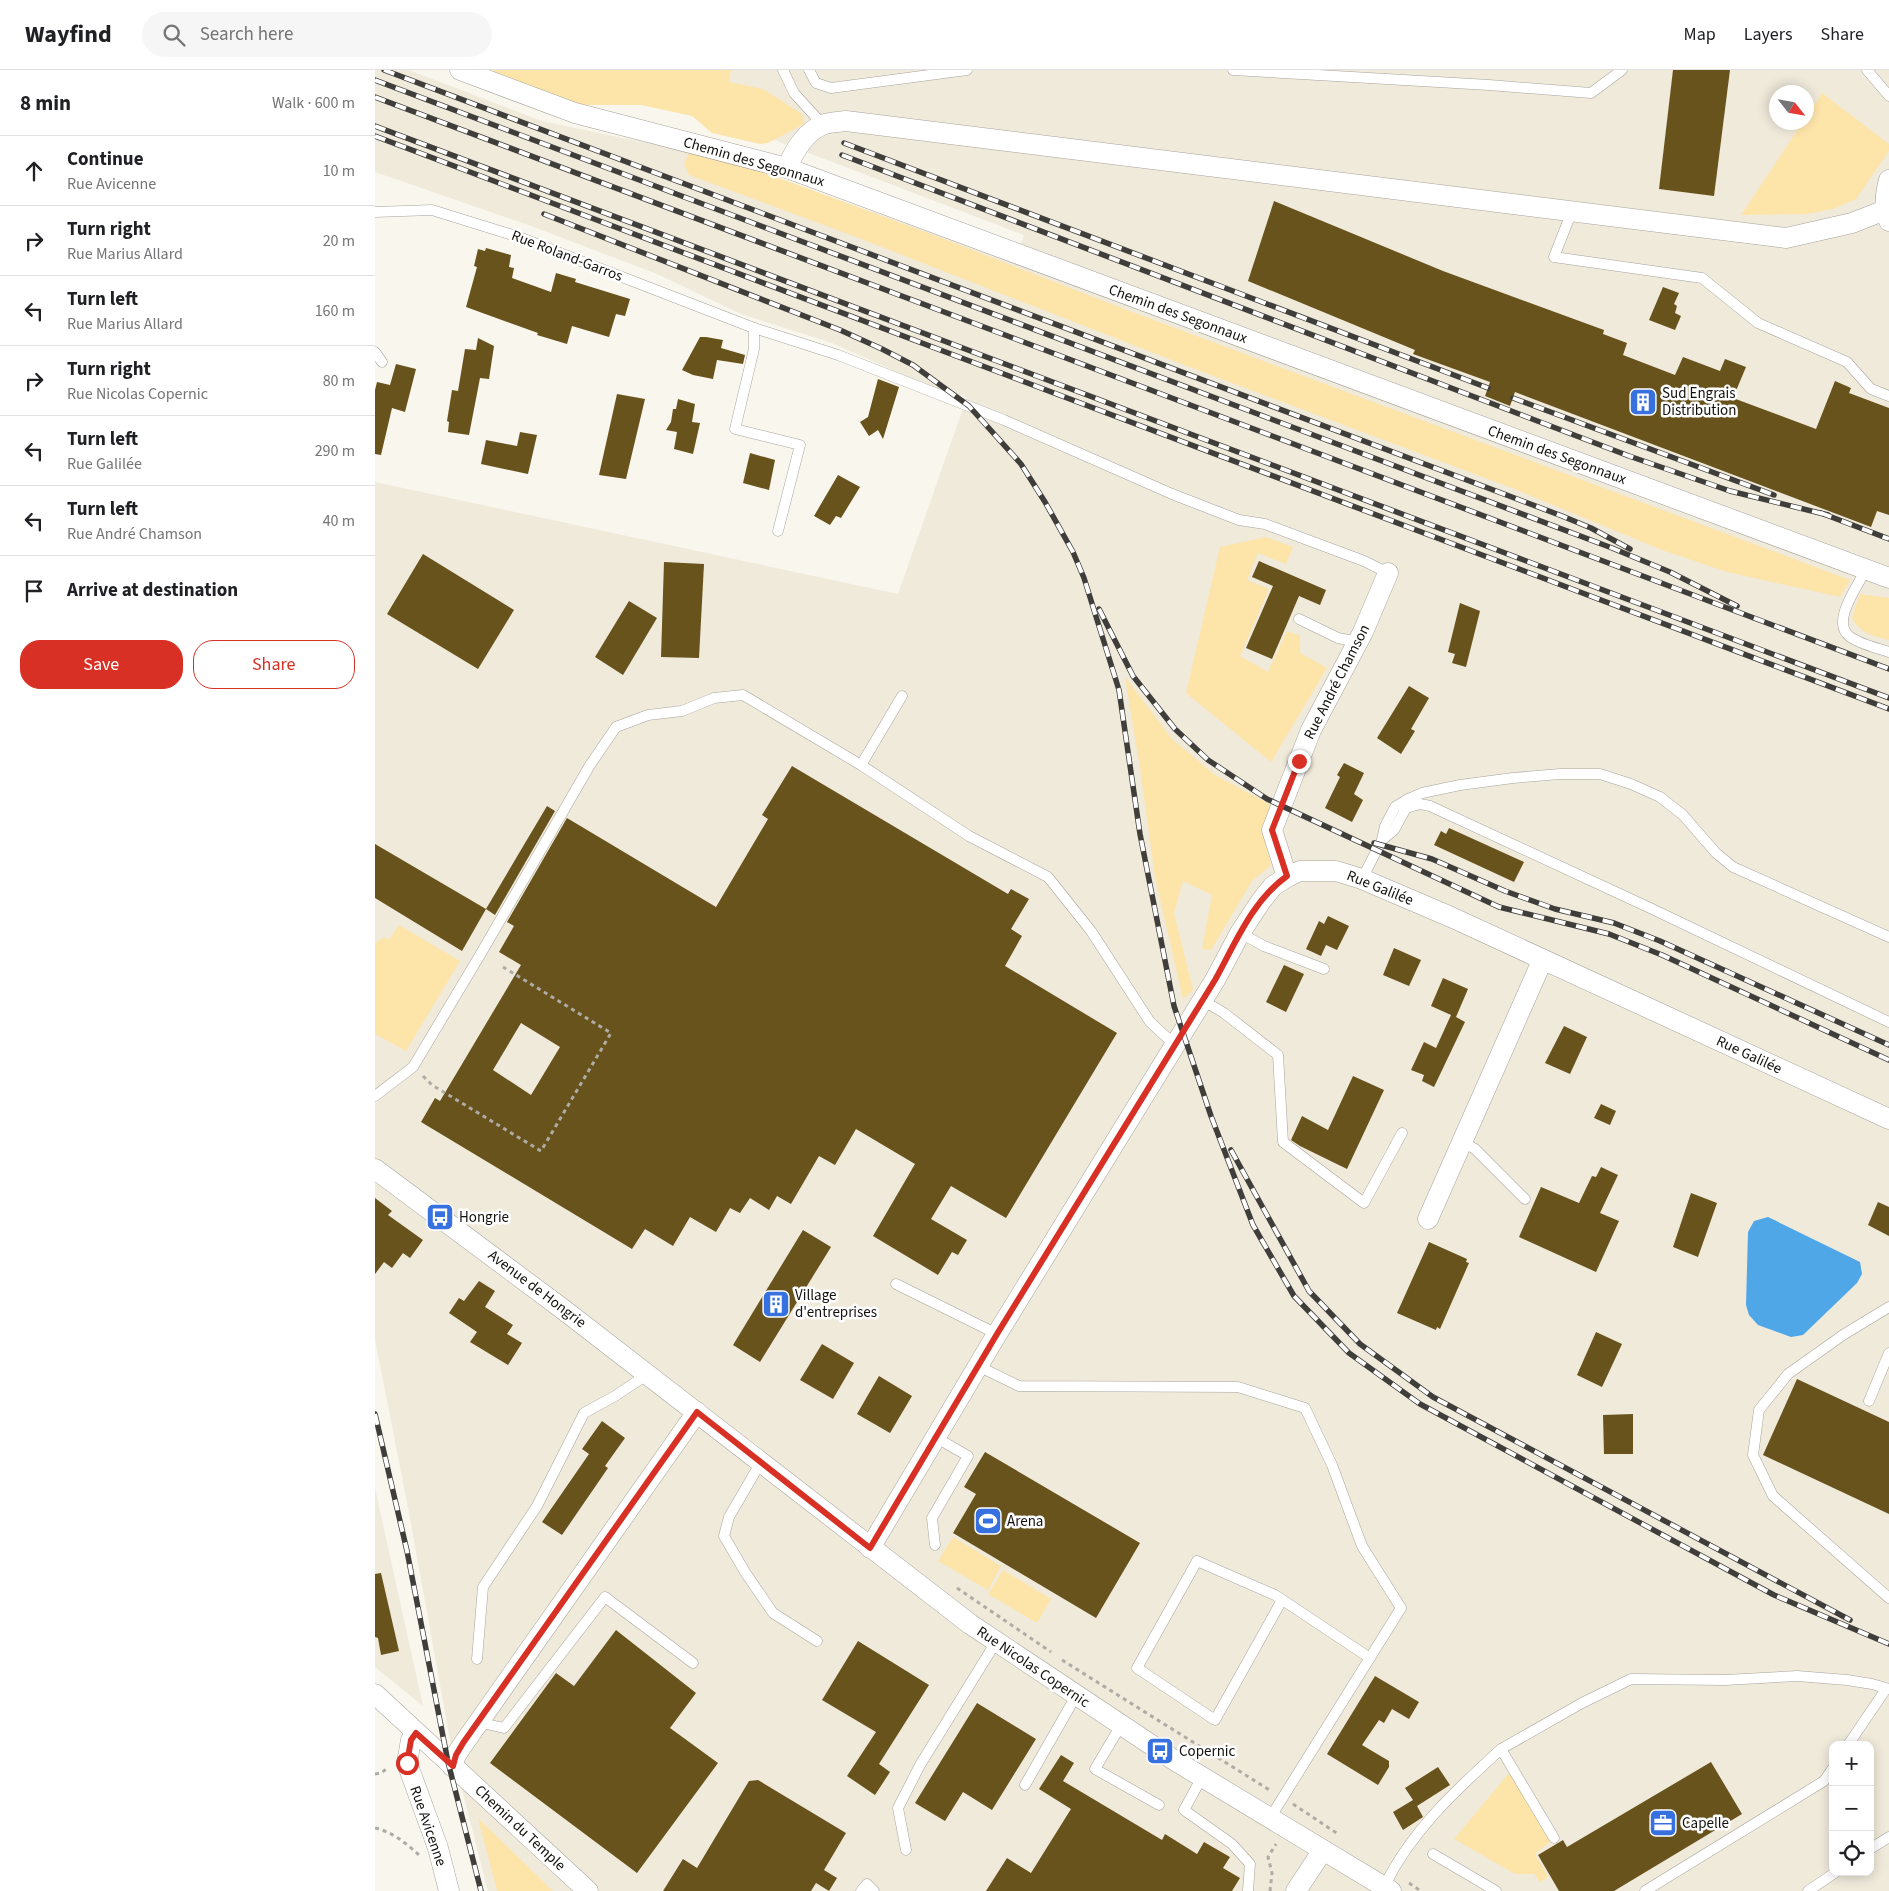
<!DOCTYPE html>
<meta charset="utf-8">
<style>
:root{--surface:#fff;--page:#f6f6f6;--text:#202124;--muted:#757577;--line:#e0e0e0;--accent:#d93025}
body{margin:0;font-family:"Source Sans 3",sans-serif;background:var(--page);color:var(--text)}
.controls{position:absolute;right:15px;bottom:15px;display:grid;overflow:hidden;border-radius:10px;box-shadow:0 2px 12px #0003}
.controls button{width:45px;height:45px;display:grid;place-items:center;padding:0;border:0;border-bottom:1px solid var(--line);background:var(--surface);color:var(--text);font:25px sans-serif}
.compass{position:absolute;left:1394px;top:15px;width:45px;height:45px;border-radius:50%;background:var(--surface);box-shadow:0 2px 12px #0003;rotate:121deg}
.stop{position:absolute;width:15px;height:15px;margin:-11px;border:4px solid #d93025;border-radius:50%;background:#fff}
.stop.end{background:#d93025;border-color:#fff;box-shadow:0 1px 5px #0008}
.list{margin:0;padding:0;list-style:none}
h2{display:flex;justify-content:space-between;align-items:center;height:65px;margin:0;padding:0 20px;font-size:21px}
h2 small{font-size:16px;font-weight:400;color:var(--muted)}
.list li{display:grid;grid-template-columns:32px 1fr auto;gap:15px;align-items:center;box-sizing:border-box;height:70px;padding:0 20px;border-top:1px solid var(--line)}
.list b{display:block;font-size:19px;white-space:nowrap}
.list p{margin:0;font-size:16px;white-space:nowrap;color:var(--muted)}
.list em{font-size:16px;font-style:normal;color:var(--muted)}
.actions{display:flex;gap:10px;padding:15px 20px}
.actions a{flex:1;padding:11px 0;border:1px solid var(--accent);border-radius:20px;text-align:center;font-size:18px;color:var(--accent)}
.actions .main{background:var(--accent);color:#fff}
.icon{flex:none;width:28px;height:28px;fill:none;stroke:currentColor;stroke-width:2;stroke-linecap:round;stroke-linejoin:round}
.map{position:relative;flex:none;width:1514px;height:1821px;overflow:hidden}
header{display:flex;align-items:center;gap:30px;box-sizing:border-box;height:70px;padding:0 25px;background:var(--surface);border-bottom:1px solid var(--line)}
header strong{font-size:24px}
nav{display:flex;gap:28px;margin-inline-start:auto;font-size:18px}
.search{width:350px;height:45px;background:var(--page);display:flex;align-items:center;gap:12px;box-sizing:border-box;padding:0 18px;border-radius:28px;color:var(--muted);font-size:19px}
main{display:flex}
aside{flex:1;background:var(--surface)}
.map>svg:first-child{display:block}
.built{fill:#f0eadb;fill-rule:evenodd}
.green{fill:#fde4a9}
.water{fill:#4fa7e8}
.building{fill:#68531d;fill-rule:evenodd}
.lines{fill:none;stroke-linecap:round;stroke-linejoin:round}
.service-casing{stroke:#a6a39c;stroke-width:11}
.minor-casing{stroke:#a6a39c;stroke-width:21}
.path{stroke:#aeaca5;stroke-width:3;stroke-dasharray:4 4;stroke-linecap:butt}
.service{stroke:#fff;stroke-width:10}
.minor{stroke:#fff;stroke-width:20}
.rail-casing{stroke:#3f3e3a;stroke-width:5.5}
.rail{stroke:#fff;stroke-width:4;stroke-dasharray:11;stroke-linecap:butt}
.route{stroke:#d93025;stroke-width:6}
.labels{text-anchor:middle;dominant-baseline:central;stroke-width:5;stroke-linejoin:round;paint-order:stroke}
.street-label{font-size:15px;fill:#12110e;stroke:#fff}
.poi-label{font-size:15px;fill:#12110e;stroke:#fff;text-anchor:start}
</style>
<header>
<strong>Wayfind</strong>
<div class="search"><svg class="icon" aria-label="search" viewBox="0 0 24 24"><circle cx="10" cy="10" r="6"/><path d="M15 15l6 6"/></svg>Search here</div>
<nav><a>Map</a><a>Layers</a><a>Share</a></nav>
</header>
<main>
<aside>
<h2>8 min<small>Walk · 600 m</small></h2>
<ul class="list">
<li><svg class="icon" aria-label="ahead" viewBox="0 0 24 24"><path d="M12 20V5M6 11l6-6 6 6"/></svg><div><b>Continue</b><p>Rue Avicenne</p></div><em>10 m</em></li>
<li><svg class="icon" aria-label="right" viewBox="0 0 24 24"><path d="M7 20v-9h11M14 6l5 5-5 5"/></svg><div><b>Turn right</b><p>Rue Marius Allard</p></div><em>20 m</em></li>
<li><svg class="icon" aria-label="left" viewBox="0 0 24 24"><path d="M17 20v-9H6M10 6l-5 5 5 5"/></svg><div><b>Turn left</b><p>Rue Marius Allard</p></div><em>160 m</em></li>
<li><svg class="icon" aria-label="right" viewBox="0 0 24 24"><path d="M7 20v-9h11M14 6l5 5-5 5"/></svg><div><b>Turn right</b><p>Rue Nicolas Copernic</p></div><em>80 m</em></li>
<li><svg class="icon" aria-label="left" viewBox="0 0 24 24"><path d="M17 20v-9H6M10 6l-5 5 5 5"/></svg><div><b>Turn left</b><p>Rue Galilée</p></div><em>290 m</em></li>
<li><svg class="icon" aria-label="left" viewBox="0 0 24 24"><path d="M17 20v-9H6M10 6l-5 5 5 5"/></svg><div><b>Turn left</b><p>Rue André Chamson</p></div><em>40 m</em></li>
<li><svg class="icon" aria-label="arrive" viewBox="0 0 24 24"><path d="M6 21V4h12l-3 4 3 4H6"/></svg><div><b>Arrive at destination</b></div></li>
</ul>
<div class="actions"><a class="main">Save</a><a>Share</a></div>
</aside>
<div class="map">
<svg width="1514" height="1821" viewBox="0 0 1514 1821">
<rect width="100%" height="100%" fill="#f9f6ee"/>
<g class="built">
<path d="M0 0H34L167 51 352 90 639 192 649 165 326 42 194 0H1514V1821H113L77 1681 34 1443 0 1269V412L523 524 592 327 556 317 457 273 366 244 282 204 156 156 0 102ZM1402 22H1432V52H1402ZM1458 1675H1495V1802H1458Z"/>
<path d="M0 1418 48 1636 0 1597Z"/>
</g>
<g class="green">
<path d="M117 0H356L354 12 388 19 427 44 429 54 393 73 385 74 337 63 317 46 266 35H192L130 9Z"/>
<path d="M1447 23 1514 74V81L1481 129 1458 139 1432 144 1366 145 1427 53 1432 52V46Z"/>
<path d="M315 82 369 96 407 109 569 169 749 239 1475 510 1465 527 1352 502 1287 480 1137 418 812 296 481 167 314 105 309 93Z"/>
<path d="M891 467 918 477 911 494 883 483 872 510 894 519 865 586 893 602 912 561 925 566V583L952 598 896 692 811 623 845 477Z"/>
<path d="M1485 524 1514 528V570C1498 566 1484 563 1477 547Z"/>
<path d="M750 607 797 669 840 705 896 735 887 758 896 795 877 811 836 880 827 879 837 825 808 811 799 843 818 920 808 929 780 807 765 698Z"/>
<path d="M24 855 85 891 31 981 0 964V873L9 867 14 870Z"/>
<path d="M578 1467 626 1496 613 1520 563 1491Z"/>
<path d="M628 1500 676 1529 662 1553 613 1524Z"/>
<path d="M1134 1703 1176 1771 1160 1784 1173 1807 1165 1812 1159 1804H1140L1079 1769Z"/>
<path d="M103 1748 178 1821H122Z"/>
</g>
<path class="water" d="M1393 1147 1485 1192 1487 1204 1482 1213 1428 1265 1416 1267 1383 1255 1374 1245 1371 1235 1373 1162 1379 1151Z"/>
<g class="building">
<path d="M1298 0H1355L1339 126 1284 119Z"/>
<path d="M899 131 1068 201 1229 260 1228 264 1252 273 1248 285 1300 305 1308 287 1345 301 1350 289 1371 297 1358 328 1441 359 1460 311 1476 318 1474 323 1514 338V445L1502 441 1496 457 1140 322 1135 336 1110 326 1115 312 1038 284 1040 280 873 211Z"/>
<path d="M111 178 136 185 134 197 139 198 137 208 176 222 181 203 201 209 200 212 255 229 250 246 241 244 234 267 197 256 192 274 162 265 163 263 91 237 102 197 99 196 103 179 110 181Z"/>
<path d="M1288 217 1304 223 1299 234 1302 236 1300 243 1306 246 1300 260 1274 250Z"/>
<path d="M325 267H331L348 270 346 278 370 285 368 294 342 290 338 309 318 305 307 300Z"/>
<path d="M103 268 119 276 114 309 105 308 94 365 73 362 74 352 72 351 77 320 83 321 90 279 101 280Z"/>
<path d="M21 294 41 299 30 342 17 338 6 385 0 384V320L2 312 15 315Z"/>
<path d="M503 309 524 317 508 369 503 360 494 366 485 352 493 347Z"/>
<path d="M242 324 270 329 251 409 224 405Z"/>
<path d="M303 329 320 334 317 352 325 353 318 384 299 379 302 362 291 360 296 352 298 339H301Z"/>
<path d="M145 362 162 365 153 404 106 394 111 370 142 376Z"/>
<path d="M375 383 400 390 394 420 368 413Z"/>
<path d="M463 405 485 417 466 448 461 446 455 455 439 446Z"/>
<path d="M48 484 139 540 103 599 12 544Z"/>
<path d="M884 491 951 520 945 535 924 526 897 589 871 578 898 516 877 507Z"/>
<path d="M289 492 329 494 324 588 286 587Z"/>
<path d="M254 531 282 548 248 605 220 587Z"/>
<path d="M1085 533 1105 541 1091 597 1077 593 1080 584 1073 582Z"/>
<path d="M1034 616 1054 628 1036 659 1040 661 1026 684 1002 668Z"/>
<path d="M969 693 989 703 979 724 988 730 977 752 950 738 965 707 962 705Z"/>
<path d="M417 696 633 824 636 819 654 829 636 859 647 866 630 896 742 963 631 1148 576 1116 556 1149 592 1170 583 1185 577 1182 563 1205 498 1166 540 1094 481 1059 460 1095 444 1086 416 1134 402 1126 394 1140 375 1128 365 1143 355 1138 341 1162 315 1147 298 1176 270 1159 257 1179 46 1052 60 1028 65 1031 146 895 124 882 139 856 132 852 192 748 341 837 393 749 387 745ZM146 953 185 977 156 1025 118 1000Z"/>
<path d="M172 736 180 741 120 845 111 839Z"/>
<path d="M1074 758 1149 792 1139 812 1059 775 1066 761 1071 764Z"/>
<path d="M0 774 111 839 87 881 0 828Z"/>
<path d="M953 846 974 856 962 880 951 875 946 886 931 879 944 851 949 854Z"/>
<path d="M1019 878 1046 890 1034 916 1008 905Z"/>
<path d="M909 895 929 904 911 942 891 932Z"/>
<path d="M1068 908 1093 919 1081 947 1090 952 1059 1017 1047 1011 1049 1005 1036 1000 1049 972 1061 978 1076 945 1056 936Z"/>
<path d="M1189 956 1212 967 1195 1004 1170 993Z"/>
<path d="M978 1006 1009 1020 972 1099 925 1076 916 1070 927 1046 953 1060Z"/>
<path d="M1226 1034 1241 1041 1235 1055 1219 1048Z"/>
<path d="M1226 1097 1243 1105 1225 1143 1244 1151 1221 1202 1144 1167 1166 1117 1204 1133 1217 1106 1221 1107Z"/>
<path d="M1316 1123 1342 1133 1323 1187 1298 1177Z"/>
<path d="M0 1128 17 1141 13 1145 48 1170 35 1188 28 1183 17 1198 9 1192 0 1204Z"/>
<path d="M1503 1132 1514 1137V1166L1493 1155Z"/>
<path d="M428 1160 456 1177 385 1292 358 1275Z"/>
<path d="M1054 1172 1092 1189 1091 1192 1094 1193 1065 1259 1062 1257 1061 1260 1022 1243Z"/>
<path d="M104 1211 120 1221 110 1237 138 1255 132 1264 147 1273 133 1295 95 1272 102 1262 74 1243 84 1228 89 1231Z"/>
<path d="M1221 1262 1247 1274 1227 1317 1202 1305Z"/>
<path d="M447 1274 479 1293 458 1329 425 1310Z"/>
<path d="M504 1306 537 1326 515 1363 482 1344Z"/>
<path d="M1422 1309 1514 1352V1444L1388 1385Z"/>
<path d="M1258 1344V1384H1229L1228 1345Z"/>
<path d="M227 1351 250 1368 230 1396 233 1398 187 1465 167 1452 214 1384 207 1379Z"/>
<path d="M610 1382 765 1473 721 1548 578 1463 601 1424 589 1417Z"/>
<path d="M6 1503 24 1581 6 1585 3 1568 0 1567V1504Z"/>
<path d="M241 1560 321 1623 295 1658 343 1693 262 1803 115 1693 181 1603 199 1616Z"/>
<path d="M483 1571 554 1615 504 1694 515 1702 500 1725 472 1706 501 1662 447 1630Z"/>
<path d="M1000 1606 1044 1632 1034 1649 1017 1639 1009 1653 1004 1650 987 1675 1014 1691V1697L1003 1715 952 1684Z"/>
<path d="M602 1633 661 1669 617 1740 588 1722 570 1751 540 1733Z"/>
<path d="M686 1685 699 1693 688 1711 787 1770 790 1764 822 1784 829 1772 855 1787 848 1798 865 1808 857 1821H611L632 1788 656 1803 696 1739 664 1719Z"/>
<path d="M1336 1692 1367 1744 1239 1821H1184L1163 1785 1188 1770 1192 1777Z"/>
<path d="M1063 1697 1075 1715 1042 1736 1041 1734 1048 1747 1028 1760 1018 1742 1038 1730 1030 1718Z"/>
<path d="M383 1710 471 1763 449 1800 462 1808 454 1821 441 1813 436 1821H288L308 1789 322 1798 374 1711Z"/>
</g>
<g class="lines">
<g class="service-casing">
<g id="service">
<path d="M408 0 419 23 448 55"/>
<path d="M434 0 441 13 456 18 592 0"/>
<path d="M858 0 1114 15 1216 23 1247 0"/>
<path d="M1492 0 1514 26"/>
<path d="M1197 141 1179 187 1327 208 1383 253 1472 292 1496 319 1514 326"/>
<path d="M0 142 57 140 141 166 379 258"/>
<path d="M0 282 7 292"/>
<path d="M403 461 425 375 360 359 379 279V258L463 285 629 350 797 424 864 450 890 454 989 491 1013 503"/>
<path d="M1491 499C1483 516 1456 551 1474 566 1484 574 1502 578 1514 582"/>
<path d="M924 549 963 568 983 572"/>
<path d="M527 626 486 695 594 766 673 807 716 861 775 952 800 975"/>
<path d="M1007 770 1010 756 1020 737 1033 729 1047 723 1085 715 1138 708 1185 704H1225L1256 714 1285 727 1308 745 1341 783 1358 797 1514 867"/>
<path d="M987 809 1007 770 1019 760 1031 738 1045 734 1055 736 1273 837 1514 952"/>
<path d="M865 863 889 876 949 899"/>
<path d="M827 930 849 943 903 985 908 1072 989 1133 1027 1063"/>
<path d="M0 1026 38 997 105 885 215 695 241 657 273 645 307 641 339 628 368 625 486 695"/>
<path d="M1087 1071 1100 1079 1150 1129"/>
<path d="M521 1214 622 1264"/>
<path d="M1514 1237 1468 1265 1413 1304 1384 1340 1378 1385 1398 1426 1514 1528"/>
<path d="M603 1296 644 1316 863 1317 930 1338 957 1395 987 1476 1026 1538 895 1748"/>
<path d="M1494 1331 1514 1283"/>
<path d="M386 1392 354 1447 349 1466 370 1502 398 1543 442 1571"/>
<path d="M560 1475 557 1448 593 1386 560 1367"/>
<path d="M907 1530 840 1650 762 1598 822 1491 900 1525 995 1588"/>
<path d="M102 1589 108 1517 162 1436 209 1343 240 1326 273 1304"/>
<path d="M103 1652 129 1658 230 1527 318 1593"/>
<path d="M746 1655 720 1699 784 1735"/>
<path d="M1473 1675 1511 1619"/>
<path d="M1126 1679 1207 1633 1256 1609 1350 1610 1422 1606 1472 1610 1497 1614 1514 1619"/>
<path d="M827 1707 809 1740 857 1774 875 1794 873 1821"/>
<path d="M650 1715 701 1626"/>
<path d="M1495 1779 1514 1767"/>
<path d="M531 1780 523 1738 545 1695 621 1572"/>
<path d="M1058 1784 1121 1821"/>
<path d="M1009 1817C1036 1761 1081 1720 1126 1679L1179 1768"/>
<path d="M486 1821 492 1814 499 1821"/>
<path d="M1270 1821 1449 1711 1458 1698"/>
<path d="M1433 1821 1461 1802"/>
</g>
</g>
<g class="minor-casing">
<g id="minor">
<path d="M85 0 200 43 412 98 1514 508"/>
<path d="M412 98C419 81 429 63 447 55 454 52 464 52 471 51L1411 168 1477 153 1510 140"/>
<path d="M1514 110C1510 125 1509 136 1514 151"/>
<path d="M912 807 897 760 936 660 988 562 1013 503"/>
<path d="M0 1099 189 1240 595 1554 799 1690 1016 1821"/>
<path d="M1053 1149 1167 891"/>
<path d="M495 1478 622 1264 840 910 865 863 886 831 898 816 912 807 925 801H961L987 809 1076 847 1514 1049"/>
<path d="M0 1624 213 1821"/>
<path d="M41 1663 36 1670 32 1693 63 1778 74 1821"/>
<path d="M77 1696 81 1685 89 1673 322 1342"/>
<path d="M921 1821 948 1780"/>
</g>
</g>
<g class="path">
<path d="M48 1006 57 1015 166 1081 236 963 128 897"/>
<path d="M582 1518 676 1582"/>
<path d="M687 1590 896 1721"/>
<path d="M0 1704 6 1703 14 1697"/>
<path d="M918 1734 963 1764"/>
<path d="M0 1758C18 1762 32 1774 45 1786"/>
<path d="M1034 1813 1046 1821"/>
<path d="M895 1821 897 1803 893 1787 901 1774"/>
</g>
<use href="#service" class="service"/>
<use href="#minor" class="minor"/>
<g class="rail-casing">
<g id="rail">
<path d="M9 0 1187 446 1216 458 1255 479"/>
<path d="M0 10 1237 478 1295 502 1362 536"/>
<path d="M0 27 1514 599"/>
<path d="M0 56 1514 628"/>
<path d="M0 66 1514 639"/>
<path d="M469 73 1113 318"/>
<path d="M467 85 1254 386 1355 421 1453 445"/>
<path d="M169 144 465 260 507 279 538 295 594 336 646 394 670 432 698 482 709 508 744 620 765 764 799 936 836 1046 878 1155 919 1226 974 1283 1045 1334 1399 1525 1514 1574"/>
<path d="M1138 328 1399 425"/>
<path d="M1446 443 1514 469"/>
<path d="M724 539 758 606 800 659 833 690 892 729 1124 837 1234 864 1287 885 1514 990"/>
<path d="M999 773 1057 789 1130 821 1180 839 1239 853 1285 871 1514 975"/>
<path d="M856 1080 934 1221 985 1274 1058 1327 1475 1550"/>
<path d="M0 1344 32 1481 73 1692 106 1821"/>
</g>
</g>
<use href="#rail" class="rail"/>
</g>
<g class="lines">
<path class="route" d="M32 1693 36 1670 41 1663 78 1696 81 1685 88 1673 322 1342 495 1478 622 1264 840 910C860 874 877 831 912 806L897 760 924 691"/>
</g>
<defs>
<g id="building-square" transform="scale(1.4375)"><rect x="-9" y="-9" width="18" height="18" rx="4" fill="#3771e0" stroke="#fff"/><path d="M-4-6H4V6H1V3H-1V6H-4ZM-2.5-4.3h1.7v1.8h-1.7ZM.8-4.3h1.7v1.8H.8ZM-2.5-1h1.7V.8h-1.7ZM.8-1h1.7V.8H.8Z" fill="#fff"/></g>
<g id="bus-square" transform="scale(1.4375)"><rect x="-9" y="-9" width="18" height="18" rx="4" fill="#3771e0" stroke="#fff"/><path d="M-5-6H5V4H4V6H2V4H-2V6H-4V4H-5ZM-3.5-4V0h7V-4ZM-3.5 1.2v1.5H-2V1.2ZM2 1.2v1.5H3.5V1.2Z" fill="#fff"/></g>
<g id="stadium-square" transform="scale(1.4375)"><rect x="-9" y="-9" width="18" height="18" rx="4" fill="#3771e0" stroke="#fff"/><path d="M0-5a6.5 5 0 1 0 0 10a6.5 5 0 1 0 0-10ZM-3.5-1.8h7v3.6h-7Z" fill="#fff"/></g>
<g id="office-square" transform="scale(1.4375)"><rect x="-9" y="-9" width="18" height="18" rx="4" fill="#3771e0" stroke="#fff"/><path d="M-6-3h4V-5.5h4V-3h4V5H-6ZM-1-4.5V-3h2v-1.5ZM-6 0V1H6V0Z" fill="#fff"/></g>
</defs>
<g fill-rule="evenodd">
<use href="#building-square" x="1268" y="332"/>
<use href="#bus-square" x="65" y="1147"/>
<use href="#building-square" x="401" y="1234"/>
<use href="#stadium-square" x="613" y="1451"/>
<use href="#bus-square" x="785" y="1681"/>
<use href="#office-square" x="1288" y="1753"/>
</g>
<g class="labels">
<g class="street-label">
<text transform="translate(379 92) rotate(16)">Chemin des Segonnaux</text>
<text transform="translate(192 186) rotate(21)">Rue Roland-Garros</text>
<text transform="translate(803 244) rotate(20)">Chemin des Segonnaux</text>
<text transform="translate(1182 385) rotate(20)">Chemin des Segonnaux</text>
<text transform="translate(962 612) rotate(-63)">Rue André Chamson</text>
<text transform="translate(1005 818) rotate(22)">Rue Galilée</text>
<text transform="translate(1374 985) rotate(25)">Rue Galilée</text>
<text transform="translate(162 1219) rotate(37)">Avenue de Hongrie</text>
<text transform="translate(658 1597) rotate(34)">Rue Nicolas Copernic</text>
<text transform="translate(53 1756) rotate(71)">Rue Avicenne</text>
<text transform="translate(145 1758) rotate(43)">Chemin du Temple</text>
</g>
<g class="poi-label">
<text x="1287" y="323">Sud Engrais<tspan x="1287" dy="17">Distribution</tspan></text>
<text x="84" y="1147">Hongrie</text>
<text x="420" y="1225">Village<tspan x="420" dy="17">d'entreprises</tspan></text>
<text x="632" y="1451">Arena</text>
<text x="804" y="1681">Copernic</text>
<text x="1307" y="1753">Capelle</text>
</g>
</g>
</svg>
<div class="controls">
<button>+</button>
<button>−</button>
<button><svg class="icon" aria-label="locate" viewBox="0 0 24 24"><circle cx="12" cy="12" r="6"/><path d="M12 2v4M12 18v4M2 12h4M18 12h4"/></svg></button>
</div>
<svg class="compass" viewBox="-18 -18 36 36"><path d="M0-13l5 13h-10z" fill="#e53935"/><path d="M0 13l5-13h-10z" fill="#757577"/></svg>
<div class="stop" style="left:32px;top:1693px"></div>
<div class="stop end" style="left:924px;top:691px"></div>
</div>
</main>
